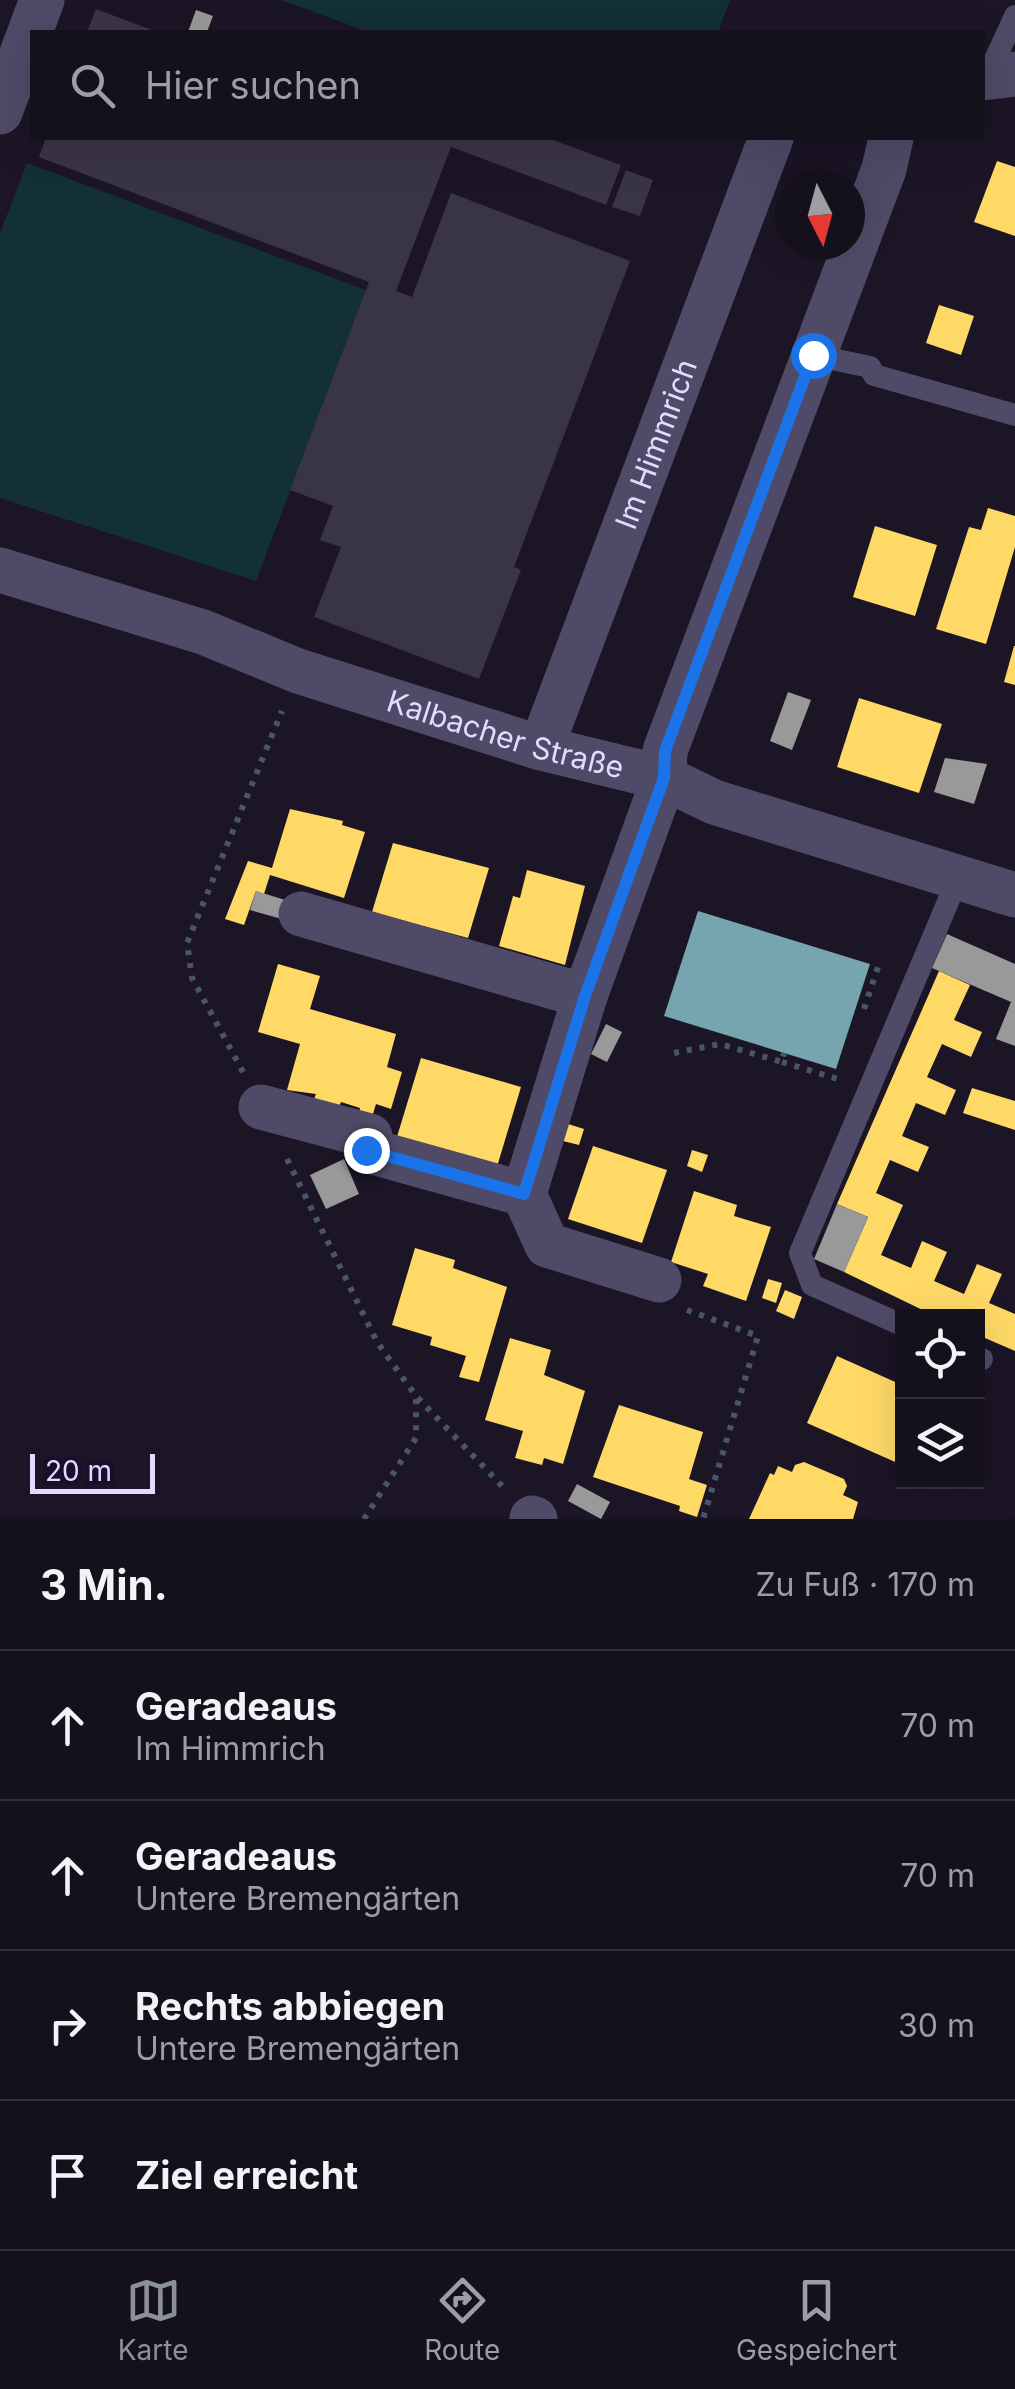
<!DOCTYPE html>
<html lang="de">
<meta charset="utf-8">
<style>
:root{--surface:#14101c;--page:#1d1925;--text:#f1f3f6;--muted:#9d9da3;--line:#33303b;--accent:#8c9099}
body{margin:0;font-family:Inter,sans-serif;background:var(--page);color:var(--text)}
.controls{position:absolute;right:30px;bottom:30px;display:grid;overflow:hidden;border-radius:0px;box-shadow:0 10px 40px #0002}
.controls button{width:90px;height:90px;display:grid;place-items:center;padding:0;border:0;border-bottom:2px solid var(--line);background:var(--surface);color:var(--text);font:50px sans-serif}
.compass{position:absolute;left:775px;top:170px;width:90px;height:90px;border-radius:50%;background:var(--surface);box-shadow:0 10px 40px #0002;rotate:174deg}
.scale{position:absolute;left:30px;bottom:25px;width:125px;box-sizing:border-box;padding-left:10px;border:5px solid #e3daff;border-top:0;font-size:28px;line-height:35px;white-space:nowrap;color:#e3daff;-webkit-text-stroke:8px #180e2d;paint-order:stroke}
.stop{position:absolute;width:30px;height:30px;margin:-22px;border:8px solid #1a73e8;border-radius:50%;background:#fff}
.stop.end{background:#1a73e8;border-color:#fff;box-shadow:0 2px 10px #0008}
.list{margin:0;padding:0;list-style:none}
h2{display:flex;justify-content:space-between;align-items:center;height:130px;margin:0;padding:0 40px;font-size:42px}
h2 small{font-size:32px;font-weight:400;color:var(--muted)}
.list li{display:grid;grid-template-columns:65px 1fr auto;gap:30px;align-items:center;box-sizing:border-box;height:150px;padding:0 40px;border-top:2px solid var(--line)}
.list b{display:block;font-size:38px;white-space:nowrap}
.list p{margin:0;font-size:32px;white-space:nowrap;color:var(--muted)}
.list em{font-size:32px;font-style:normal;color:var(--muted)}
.icon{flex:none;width:55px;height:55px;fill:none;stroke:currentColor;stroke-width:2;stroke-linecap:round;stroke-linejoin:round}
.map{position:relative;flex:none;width:1015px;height:1519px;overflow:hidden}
.search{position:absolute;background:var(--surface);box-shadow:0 10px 40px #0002;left:30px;right:30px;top:30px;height:110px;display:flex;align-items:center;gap:25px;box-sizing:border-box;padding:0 35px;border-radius:0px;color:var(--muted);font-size:38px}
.sheet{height:730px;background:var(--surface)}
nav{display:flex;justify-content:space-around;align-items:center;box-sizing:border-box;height:140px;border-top:2px solid var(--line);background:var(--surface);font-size:28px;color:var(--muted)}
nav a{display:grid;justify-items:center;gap:5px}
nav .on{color:var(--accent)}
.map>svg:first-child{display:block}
.green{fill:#123035}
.homes{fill:#ffd966}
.public{fill:#76a5af}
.industry{fill:#999}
.building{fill:#3a3447}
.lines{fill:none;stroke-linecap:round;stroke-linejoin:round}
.path{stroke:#495669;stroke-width:6;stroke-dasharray:5 8;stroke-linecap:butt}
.service{stroke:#4f4a67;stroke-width:22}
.minor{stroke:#4f4a67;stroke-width:45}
.route{stroke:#1a73e8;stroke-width:12}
.labels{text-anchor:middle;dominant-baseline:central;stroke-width:10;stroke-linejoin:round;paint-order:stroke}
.street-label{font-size:30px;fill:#e3daff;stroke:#180e2d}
</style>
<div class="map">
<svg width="1015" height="1519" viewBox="0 0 1015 1519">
<rect width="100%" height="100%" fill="#1b1526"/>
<g class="green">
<path d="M281 0H730L718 32H369Z"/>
<path d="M27 163 366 290 256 581 0 498V233Z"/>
</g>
<g class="homes">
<path d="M997 161 1015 167V236L974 222Z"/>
<path d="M939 305 974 316 961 355 926 343Z"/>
<path d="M988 508 1015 516V547L986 644 936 629 969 527 981 530Z"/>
<path d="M875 526 937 545 915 616 853 597Z"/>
<path d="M1014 646H1015V685L1004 682Z"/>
<path d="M859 698 942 724 919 793 837 767Z"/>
<path d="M290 809 343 821 342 825 365 832 344 898 270 875 264 894 256 891 244 925 225 919 248 861 272 868Z"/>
<path d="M393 843 489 868 468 938 372 912Z"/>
<path d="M527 870 585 886 565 965 499 946 513 896 520 898Z"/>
<path d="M278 964 320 976 310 1009 396 1034 387 1067 402 1072 391 1109 376 1104 372 1117 359 1113 360 1108 341 1102 339 1107 314 1099 316 1094 287 1090 300 1044 258 1032Z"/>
<path d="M939 971 970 985 954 1020 982 1032 971 1057 942 1044 927 1077 956 1090 945 1115 916 1103 902 1136 929 1147 918 1172 890 1160 876 1193 903 1205 881 1255 911 1268 922 1241 947 1252 934 1281 964 1294 977 1264 1002 1274 989 1303 1015 1314V1351L978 1335V1316H935L844 1272 868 1217 837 1204Z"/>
<path d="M421 1058 521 1087 496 1170 396 1140Z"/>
<path d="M972 1088 1015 1101V1130L963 1113Z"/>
<path d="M568 1124 584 1129 579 1145 563 1141Z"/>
<path d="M593 1146 667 1170 642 1243 568 1219Z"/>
<path d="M692 1150 708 1155 702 1172 687 1166Z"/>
<path d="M694 1191 737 1205 734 1216 771 1227 746 1301 703 1286 708 1274 671 1262Z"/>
<path d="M415 1248 455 1260 453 1268 507 1287 479 1382 459 1377 466 1356 430 1345 432 1337 392 1325Z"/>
<path d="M768 1279 782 1283 776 1303 762 1298Z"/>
<path d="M785 1290 802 1297 794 1319 776 1311Z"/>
<path d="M510 1338 551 1350 544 1375 585 1391 563 1464 544 1458 542 1465 515 1458 523 1431 485 1420Z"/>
<path d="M837 1356 902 1385V1465L807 1423Z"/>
<path d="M619 1405 703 1432 689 1479 707 1485 697 1517 679 1511 680 1506 593 1477Z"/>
<path d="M804 1462 844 1479 847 1486 843 1495 858 1502 853 1519H749L770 1473 774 1475 778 1466 792 1472 795 1465Z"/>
</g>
<path class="public" d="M698 911 870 964 836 1069 664 1016Z"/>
<g class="industry">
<path d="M196 10 213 16 207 32H188Z"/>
<path d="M788 692 811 700 792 750 770 741Z"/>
<path d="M945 758 987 764 974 804 934 792Z"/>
<path d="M256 891 295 903 289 921 250 910Z"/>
<path d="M947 934 1015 964V1046L996 1039 1011 1002 932 968Z"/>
<path d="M606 1024 622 1032 607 1062 591 1054Z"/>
<path d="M344 1159 359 1194 326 1209 310 1175Z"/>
<path d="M837 1204 868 1217 844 1272 814 1259Z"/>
<path d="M577 1484 610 1502 601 1519 568 1501Z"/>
</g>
<g class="building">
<path d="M96 9 157 32H87Z"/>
<path d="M46 138H548L621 165 606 205 451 147 396 291 412 297 451 193 630 261 514 567 521 570 479 679 314 617 341 547 320 540 333 506 290 490 369 282 39 157Z"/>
<path d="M626 170 653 180 640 216 612 207Z"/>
</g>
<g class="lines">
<g class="path">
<path d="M864 1009 878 967"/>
<path d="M674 1053 720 1044 782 1062 784 1053"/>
<path d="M782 1062 838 1079"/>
<path d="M243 1072 192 978 187 943 282 711"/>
<path d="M287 1159 377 1342 416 1396 504 1488"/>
<path d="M687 1310 758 1336 703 1519"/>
<path d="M364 1519 416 1438V1398"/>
</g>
<g class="service">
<path d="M987 77 1015 16"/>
<path d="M813 355 870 367 874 375 1015 415"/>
<path d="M902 1325 812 1285 800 1253 958 878"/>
<path d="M978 1357 982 1359"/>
</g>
<g class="minor">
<path d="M982 78 1015 74"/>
<path d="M0 112 42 0"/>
<path id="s1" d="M0 570 203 632 298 671 541 748 664 778 714 802 1015 895"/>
<path id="s2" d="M541 748 771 138"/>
<path d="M301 914 585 996"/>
<path d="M261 1107 370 1136 366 1150 524 1194 547 1245 659 1280"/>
<path d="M524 1194 585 996 664 778 665 751 884 169 891 138"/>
<path d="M532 1518 535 1519"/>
</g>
</g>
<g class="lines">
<path class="route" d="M366 1150 524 1194 585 996 664 778 665 751 813 355"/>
</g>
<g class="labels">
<g class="street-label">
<text stroke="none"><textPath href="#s2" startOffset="325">Im Himmrich</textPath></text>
<text stroke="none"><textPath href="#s1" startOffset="532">Kalbacher Straße</textPath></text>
</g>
</g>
</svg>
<div class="controls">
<button><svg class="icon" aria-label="locate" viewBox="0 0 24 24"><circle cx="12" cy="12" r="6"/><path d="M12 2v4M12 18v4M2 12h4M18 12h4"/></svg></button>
<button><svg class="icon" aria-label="layers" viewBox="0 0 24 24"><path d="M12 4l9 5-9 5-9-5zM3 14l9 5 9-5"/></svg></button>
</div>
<svg class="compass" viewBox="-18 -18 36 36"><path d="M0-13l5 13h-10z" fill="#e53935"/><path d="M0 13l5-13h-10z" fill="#9d9da3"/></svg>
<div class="scale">20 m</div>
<div class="stop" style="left:813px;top:355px"></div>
<div class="stop end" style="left:366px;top:1150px"></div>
<div class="search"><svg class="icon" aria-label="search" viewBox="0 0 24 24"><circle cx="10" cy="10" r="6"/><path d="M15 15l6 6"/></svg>Hier suchen</div>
</div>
<section class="sheet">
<h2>3 Min.<small>Zu Fuß · 170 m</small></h2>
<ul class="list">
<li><svg class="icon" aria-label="ahead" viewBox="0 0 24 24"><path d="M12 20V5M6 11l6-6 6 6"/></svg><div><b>Geradeaus</b><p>Im Himmrich</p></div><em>70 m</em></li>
<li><svg class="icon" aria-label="ahead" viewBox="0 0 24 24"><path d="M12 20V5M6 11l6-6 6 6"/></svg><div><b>Geradeaus</b><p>Untere Bremengärten</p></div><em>70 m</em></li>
<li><svg class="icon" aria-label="right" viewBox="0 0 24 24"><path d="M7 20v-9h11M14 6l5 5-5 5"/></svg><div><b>Rechts abbiegen</b><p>Untere Bremengärten</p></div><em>30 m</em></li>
<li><svg class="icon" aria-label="arrive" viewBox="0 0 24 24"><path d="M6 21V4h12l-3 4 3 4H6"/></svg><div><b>Ziel erreicht</b></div></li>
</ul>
</section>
<nav>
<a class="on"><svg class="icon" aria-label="map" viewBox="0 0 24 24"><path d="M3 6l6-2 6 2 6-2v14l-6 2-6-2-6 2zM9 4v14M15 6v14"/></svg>Karte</a>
<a><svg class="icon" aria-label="directions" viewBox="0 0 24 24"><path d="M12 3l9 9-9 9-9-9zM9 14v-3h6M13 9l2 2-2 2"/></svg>Route</a>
<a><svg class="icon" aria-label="saved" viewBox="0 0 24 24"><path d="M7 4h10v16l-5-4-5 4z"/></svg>Gespeichert</a>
</nav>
